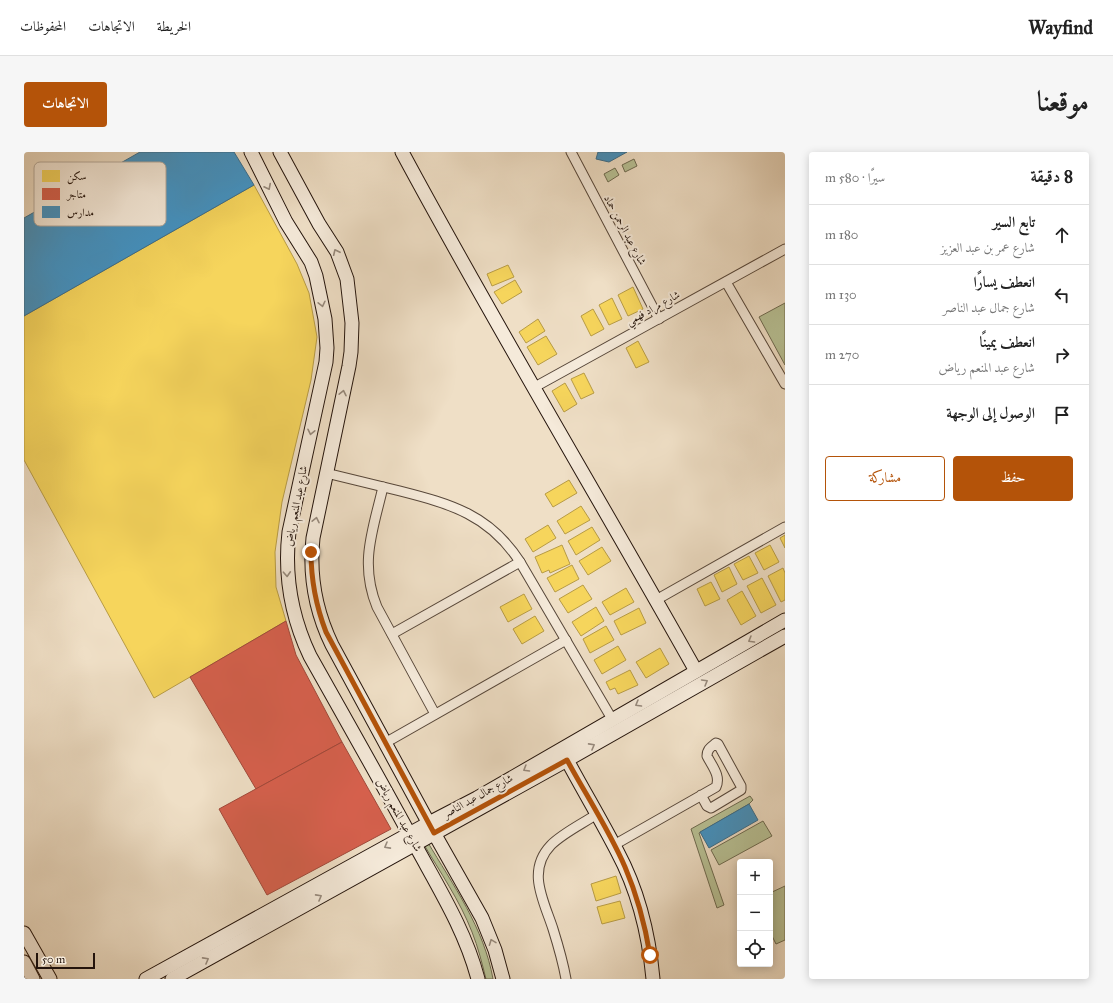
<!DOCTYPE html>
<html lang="ar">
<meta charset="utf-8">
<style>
:root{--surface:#fff;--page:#f6f6f6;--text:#222;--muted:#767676;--line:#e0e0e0;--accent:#b45309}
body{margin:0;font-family:"IM FELL Great Primer",Amiri,serif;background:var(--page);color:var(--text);direction:rtl}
.controls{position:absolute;right:12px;bottom:12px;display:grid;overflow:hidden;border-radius:4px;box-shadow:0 2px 10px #0003}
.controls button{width:36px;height:36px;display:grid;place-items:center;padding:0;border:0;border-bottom:1px solid var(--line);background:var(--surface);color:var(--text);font:20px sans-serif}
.scale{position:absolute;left:12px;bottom:10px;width:59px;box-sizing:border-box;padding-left:4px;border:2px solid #24140c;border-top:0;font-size:11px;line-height:14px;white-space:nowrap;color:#24140c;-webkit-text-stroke:3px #f5eada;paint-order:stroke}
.stop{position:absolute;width:12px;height:12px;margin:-9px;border:3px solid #b45309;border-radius:50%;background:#fff}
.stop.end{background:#b45309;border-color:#fff;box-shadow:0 1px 4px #0008}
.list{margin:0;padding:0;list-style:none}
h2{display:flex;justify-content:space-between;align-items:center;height:52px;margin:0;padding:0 16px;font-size:17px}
h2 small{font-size:13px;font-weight:400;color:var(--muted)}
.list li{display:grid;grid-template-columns:26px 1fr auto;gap:12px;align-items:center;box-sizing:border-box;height:60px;padding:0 16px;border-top:1px solid var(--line)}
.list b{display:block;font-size:15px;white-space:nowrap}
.list p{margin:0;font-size:13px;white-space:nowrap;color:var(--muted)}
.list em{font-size:13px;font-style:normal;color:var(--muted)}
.actions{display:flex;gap:8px;padding:12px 16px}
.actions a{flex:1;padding:9px 0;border:1px solid var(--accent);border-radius:4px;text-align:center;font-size:14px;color:var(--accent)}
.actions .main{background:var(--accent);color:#fff}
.icon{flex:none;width:22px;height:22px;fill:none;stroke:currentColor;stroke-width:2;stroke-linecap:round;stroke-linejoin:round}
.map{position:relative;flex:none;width:761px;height:827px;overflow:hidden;direction:ltr;border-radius:4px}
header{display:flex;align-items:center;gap:24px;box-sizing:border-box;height:56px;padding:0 20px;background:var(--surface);border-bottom:1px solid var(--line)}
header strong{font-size:19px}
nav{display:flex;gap:22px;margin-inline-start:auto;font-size:14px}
.intro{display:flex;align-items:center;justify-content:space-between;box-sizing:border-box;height:96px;padding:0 24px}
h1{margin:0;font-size:28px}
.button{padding:10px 18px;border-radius:4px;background:var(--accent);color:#fff;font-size:14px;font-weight:700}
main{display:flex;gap:24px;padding:0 24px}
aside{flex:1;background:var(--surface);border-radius:4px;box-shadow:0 2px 10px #0003}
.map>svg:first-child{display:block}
.green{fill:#b8c296;stroke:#6e6b51}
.homes{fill:#f6d55c;stroke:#b79b44}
.shops{fill:#d6604d;stroke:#a1493a}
.schools{fill:#4393c3;stroke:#3a6d8c}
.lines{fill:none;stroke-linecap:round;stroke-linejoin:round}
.street-casing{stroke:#57473a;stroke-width:11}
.secondary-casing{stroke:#24140c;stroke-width:15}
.street{stroke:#f5eada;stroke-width:9}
.secondary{stroke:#f5eada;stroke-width:13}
.oneway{stroke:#978a7d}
.route{stroke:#b45309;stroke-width:5}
.labels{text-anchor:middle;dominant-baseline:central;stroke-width:4;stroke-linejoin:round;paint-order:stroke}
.street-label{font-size:11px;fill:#24140c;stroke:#f5eada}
.key{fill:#f5eada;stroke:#b6aa9c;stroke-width:1}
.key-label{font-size:11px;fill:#24140c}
</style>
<header>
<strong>Wayfind</strong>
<nav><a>الخريطة</a><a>الاتجاهات</a><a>المحفوظات</a></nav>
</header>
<div class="intro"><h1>موقعنا</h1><a class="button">الاتجاهات</a></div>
<main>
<aside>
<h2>8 دقيقة<small>سيرًا · 580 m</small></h2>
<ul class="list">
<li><svg class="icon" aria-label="ahead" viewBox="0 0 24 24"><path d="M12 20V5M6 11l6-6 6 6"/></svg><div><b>تابع السير</b><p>شارع عمر بن عبد العزيز</p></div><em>180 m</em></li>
<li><svg class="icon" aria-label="left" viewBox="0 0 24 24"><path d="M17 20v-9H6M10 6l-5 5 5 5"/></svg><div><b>انعطف يسارًا</b><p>شارع جمال عبد الناصر</p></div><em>130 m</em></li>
<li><svg class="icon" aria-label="right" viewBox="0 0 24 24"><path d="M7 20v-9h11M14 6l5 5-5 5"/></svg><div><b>انعطف يمينًا</b><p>شارع عبد المنعم رياض</p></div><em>270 m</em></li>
<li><svg class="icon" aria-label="arrive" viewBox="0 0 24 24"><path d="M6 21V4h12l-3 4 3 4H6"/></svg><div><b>الوصول إلى الوجهة</b></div></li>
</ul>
<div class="actions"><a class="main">حفظ</a><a>مشاركة</a></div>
</aside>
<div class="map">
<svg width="761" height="827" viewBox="0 0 761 827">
<rect width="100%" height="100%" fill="#efdfc6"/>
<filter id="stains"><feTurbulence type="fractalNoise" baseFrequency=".005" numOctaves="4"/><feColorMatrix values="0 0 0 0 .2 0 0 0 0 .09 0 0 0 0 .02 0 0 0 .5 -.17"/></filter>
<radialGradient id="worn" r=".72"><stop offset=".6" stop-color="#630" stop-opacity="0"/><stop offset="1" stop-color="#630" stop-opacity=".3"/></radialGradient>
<g class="green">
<path d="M610 7 613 14 601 20 598 13Z"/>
<path d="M591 16 595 23 584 30 580 22Z"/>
<path d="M761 151V213L735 165Z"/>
<path d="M726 644 729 648 725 652 675 681 700 753 693 756 667 677Z"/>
<path d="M739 669 748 684 695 713 687 698Z"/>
<path d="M403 689C429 733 460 776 469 827H462C458 811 454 795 448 780 436 749 416 720 399 691Z"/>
<path d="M761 734V788L752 792 746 780V741Z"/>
</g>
<g class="homes">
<path d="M230 33 273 112 285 141 293 185 287 228 258 350 251 400 252 435 262 469 130 546 0 308V164Z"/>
<path d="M484 113 490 125 468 134 463 122Z"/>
<path d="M491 128 498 140 478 152 470 140Z"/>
<path d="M609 135 619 157 604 164 594 143Z"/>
<path d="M588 146 598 167 585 173 575 153Z"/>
<path d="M569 157 580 177 567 184 557 164Z"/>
<path d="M514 167 521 179 502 191 495 180Z"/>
<path d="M522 184 533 202 514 213 503 195Z"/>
<path d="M614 189 625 210 612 216 602 196Z"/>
<path d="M560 221 570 241 557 247 547 227Z"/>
<path d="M541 231 553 252 540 260 528 239Z"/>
<path d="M545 328 553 341 529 355 521 342Z"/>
<path d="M557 354 566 368 541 382 533 369Z"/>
<path d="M524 373 532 386 509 400 501 387Z"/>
<path d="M568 375 576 388 552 403 544 389Z"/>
<path d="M761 383V396L756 386Z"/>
<path d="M538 393 546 412 526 421 525 418 518 421 511 405Z"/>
<path d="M746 393 755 410 740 418 731 401Z"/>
<path d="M578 395 587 409 564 423 555 409Z"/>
<path d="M725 404 734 421 719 428 710 412Z"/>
<path d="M548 413 555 427 531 440 523 426Z"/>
<path d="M705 415 713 432 698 440 690 423Z"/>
<path d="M759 416 761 421V448L757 450 744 424Z"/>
<path d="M738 426 752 453 737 461 723 434Z"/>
<path d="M687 430 696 447 681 454 673 437Z"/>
<path d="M559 433 568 447 544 461 535 447Z"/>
<path d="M602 436 610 450 586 463 578 450Z"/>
<path d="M718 439 732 464 717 473 703 448Z"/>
<path d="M500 442 508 457 484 470 476 455Z"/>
<path d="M572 455 580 469 557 484 548 470Z"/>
<path d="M615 456 622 471 597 483 590 469Z"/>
<path d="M511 464 520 479 498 492 489 477Z"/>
<path d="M582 474 590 488 566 501 559 487Z"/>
<path d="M594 494 602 508 578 522 570 508Z"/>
<path d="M636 496 645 512 622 526 612 510Z"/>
<path d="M606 518 614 533 594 542 591 536 586 538 582 530Z"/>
<path d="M592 724 597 741 572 749 567 732Z"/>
<path d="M596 749 601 766 578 772 573 755Z"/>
</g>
<g class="shops">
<path d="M262 469 272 503 318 590 232 637 166 525Z"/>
<path d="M318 590 367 677 243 743 195 657Z"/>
</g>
<g class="schools">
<path d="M116 0H210L230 33 0 164V66Z"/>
<path d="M574 0H603L585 10 572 7Z"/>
<path d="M725 652 734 668 685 696 676 680Z"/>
</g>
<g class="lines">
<g class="street-casing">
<g id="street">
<path d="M547 0 635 167"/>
<path d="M702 130 761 232"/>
<path d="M509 236 761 97"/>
<path d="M302 321C327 327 352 333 376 339 427 352 466 363 496 410L588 567"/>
<path d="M359 335C349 378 335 411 353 455L411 562"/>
<path d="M632 448 761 375"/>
<path d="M368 482 496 410"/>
<path d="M361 591 542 488"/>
<path d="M590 693 692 635C697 624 688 614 683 604 683 597 687 595 692 591L694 592 717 634V638L687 656 683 654 677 643"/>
<path d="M542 827C539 810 534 793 529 777 520 749 502 719 527 693 539 681 558 672 573 662"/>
</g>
</g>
<g class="secondary-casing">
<g id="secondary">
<path d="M227 0 262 70 287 110 292 124 301 167 303 196 302 210 265 380C260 424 267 464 286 504 322 568 359 633 394 698 417 740 442 781 454 827"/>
<path d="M256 0 295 72 313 100 323 127 328 171 327 200 325 214 289 386C285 424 291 458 308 493L410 681 458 766 471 798 479 827"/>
<path d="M378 0C472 175 575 346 672 519"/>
<path d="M543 608C559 638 577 668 593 699 614 738 625 783 629 827"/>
<path d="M0 781 26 827"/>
<path d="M0 810 9 827"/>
<path d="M122 827 405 671 453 646 761 468"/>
<path d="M148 827 543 608 761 484"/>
</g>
</g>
<use href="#street" class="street"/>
<use href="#secondary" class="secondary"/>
</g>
<defs><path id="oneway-chevron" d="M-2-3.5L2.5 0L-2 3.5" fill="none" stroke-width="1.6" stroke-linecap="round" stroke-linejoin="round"/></defs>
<g class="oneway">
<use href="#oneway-chevron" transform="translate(244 35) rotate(63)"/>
<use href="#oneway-chevron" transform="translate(312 100) rotate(-115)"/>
<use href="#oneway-chevron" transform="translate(298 152) rotate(77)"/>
<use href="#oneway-chevron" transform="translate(319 241) rotate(-78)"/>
<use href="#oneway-chevron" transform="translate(287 280) rotate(102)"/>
<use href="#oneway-chevron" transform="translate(292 368) rotate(-78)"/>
<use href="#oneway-chevron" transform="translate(263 422) rotate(87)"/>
<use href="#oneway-chevron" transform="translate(727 488) rotate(150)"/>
<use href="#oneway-chevron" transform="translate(681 530) rotate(-30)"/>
<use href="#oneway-chevron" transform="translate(614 552) rotate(150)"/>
<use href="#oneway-chevron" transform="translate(568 594) rotate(-29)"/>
<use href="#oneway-chevron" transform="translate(502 617) rotate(149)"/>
<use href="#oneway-chevron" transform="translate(363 694) rotate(151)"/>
<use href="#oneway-chevron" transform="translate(295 745) rotate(-29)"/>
<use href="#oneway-chevron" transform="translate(468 790) rotate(-111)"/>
<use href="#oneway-chevron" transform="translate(182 808) rotate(-29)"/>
</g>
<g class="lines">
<path class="route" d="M287 400C287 428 292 454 302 480L410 681 543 608C562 643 585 678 601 715 613 743 621 773 626 803"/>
</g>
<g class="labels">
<g class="street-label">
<text transform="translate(601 78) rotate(62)">شارع عبد الرحمن حماد</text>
<text transform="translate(629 156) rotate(-29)">شارع مراد فهمي</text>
<text transform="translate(272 354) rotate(-79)">شارع عبد المنعم رياض</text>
<text transform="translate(454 644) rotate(-29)">شارع جمال عبد الناصر</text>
<text transform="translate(375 663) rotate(61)">شارع عبد المنعم رياض</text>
</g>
</g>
<rect x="10" y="10" width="132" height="64" rx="6" class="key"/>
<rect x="18" y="18" width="18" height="12" fill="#f6d55c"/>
<rect x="18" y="36" width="18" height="12" fill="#d6604d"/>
<rect x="18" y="54" width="18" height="12" fill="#4393c3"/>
<g class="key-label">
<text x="43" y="28">سكن</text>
<text x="43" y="46">متاجر</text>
<text x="43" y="64">مدارس</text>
</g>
<rect width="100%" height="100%" filter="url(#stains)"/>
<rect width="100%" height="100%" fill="url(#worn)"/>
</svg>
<div class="controls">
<button>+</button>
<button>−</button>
<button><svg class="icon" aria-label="locate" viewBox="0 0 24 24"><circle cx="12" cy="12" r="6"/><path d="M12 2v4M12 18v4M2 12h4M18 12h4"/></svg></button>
</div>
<div class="scale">50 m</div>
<div class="stop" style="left:626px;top:803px"></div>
<div class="stop end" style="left:287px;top:400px"></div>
</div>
</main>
